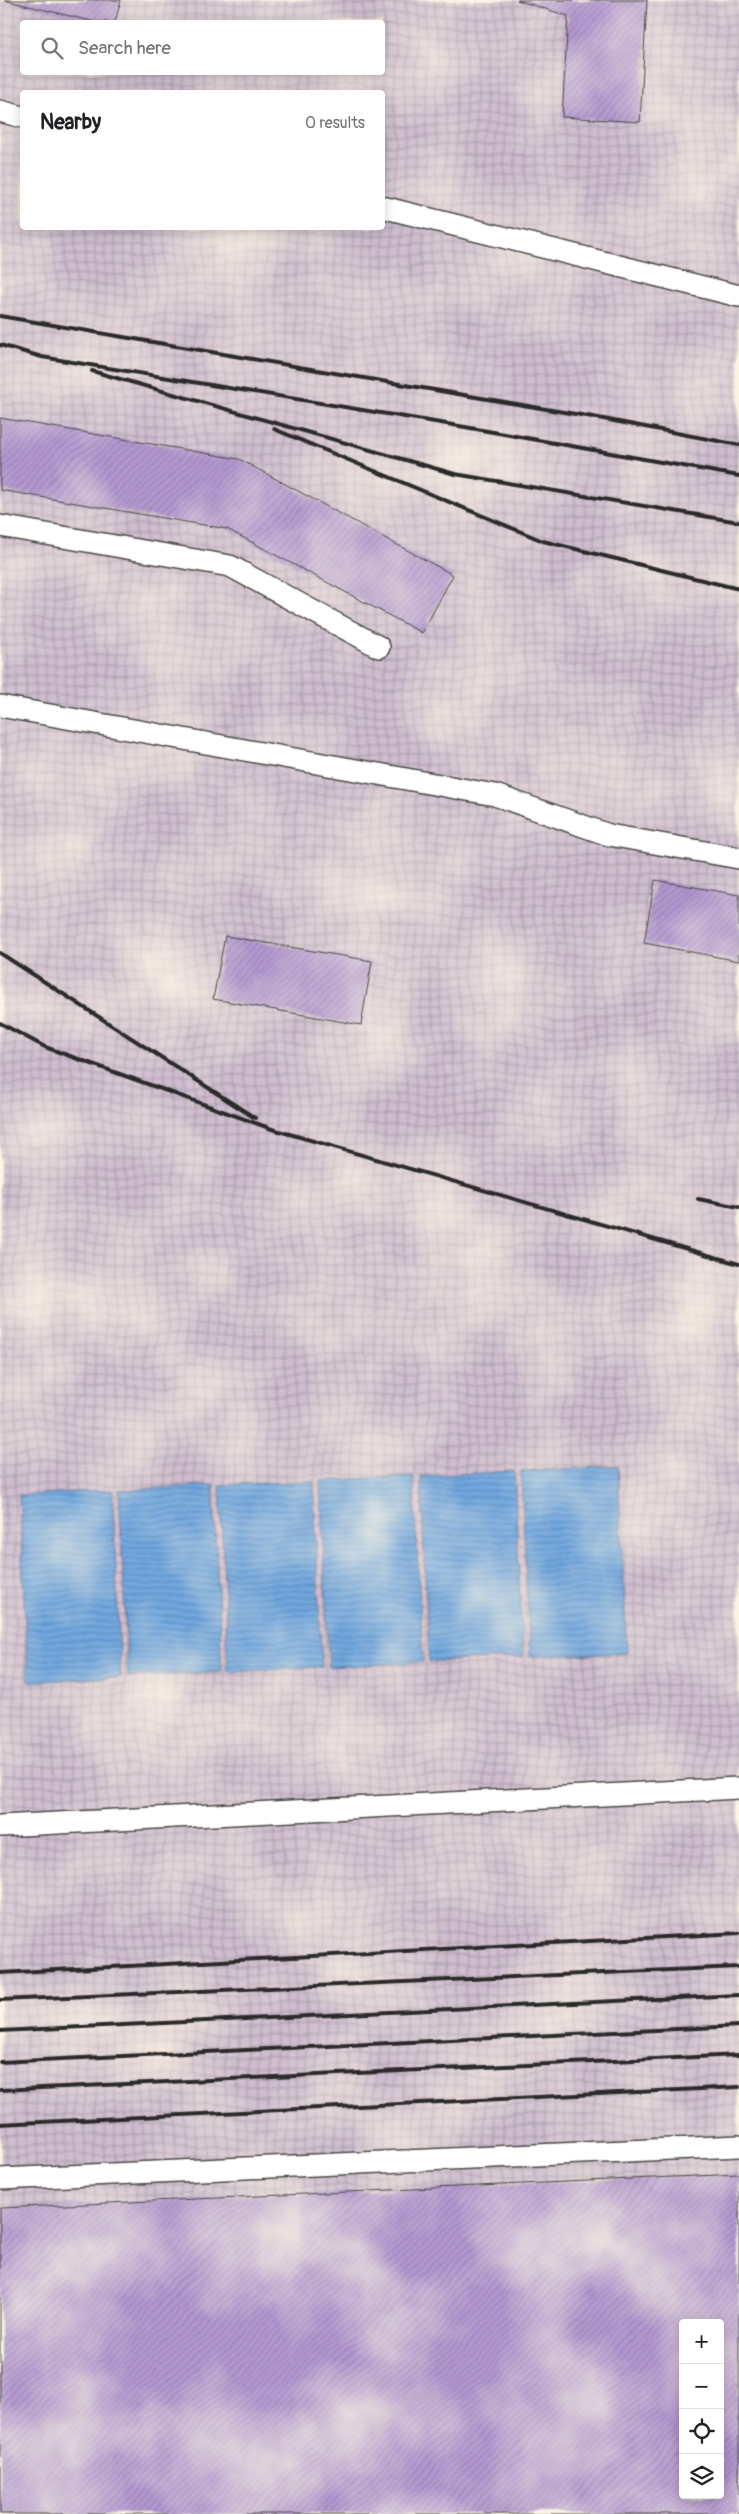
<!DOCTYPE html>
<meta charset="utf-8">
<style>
:root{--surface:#fff;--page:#f2f2f2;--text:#202124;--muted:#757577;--line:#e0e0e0}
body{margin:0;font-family:Pangolin,sans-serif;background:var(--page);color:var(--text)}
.controls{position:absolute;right:15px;bottom:15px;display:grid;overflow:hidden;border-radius:5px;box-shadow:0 2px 12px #0003}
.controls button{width:45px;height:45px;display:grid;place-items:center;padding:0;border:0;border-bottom:1px solid var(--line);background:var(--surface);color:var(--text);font:25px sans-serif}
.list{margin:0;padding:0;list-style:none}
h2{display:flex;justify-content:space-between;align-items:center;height:65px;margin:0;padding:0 20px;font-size:21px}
h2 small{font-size:16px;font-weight:400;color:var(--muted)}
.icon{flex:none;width:28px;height:28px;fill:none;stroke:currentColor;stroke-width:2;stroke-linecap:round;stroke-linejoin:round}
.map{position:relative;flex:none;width:739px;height:2514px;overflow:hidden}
.search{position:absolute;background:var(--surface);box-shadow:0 2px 12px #0003;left:20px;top:20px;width:365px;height:55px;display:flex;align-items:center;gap:12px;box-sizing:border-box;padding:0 18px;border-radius:5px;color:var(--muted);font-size:19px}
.panel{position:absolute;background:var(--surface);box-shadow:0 2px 12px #0003;left:20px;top:90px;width:365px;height:140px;border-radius:5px}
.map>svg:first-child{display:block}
.industrial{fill:url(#industrial-grid);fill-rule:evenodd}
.water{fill:url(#water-rules);stroke:#4e6985}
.building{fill:url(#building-hatch);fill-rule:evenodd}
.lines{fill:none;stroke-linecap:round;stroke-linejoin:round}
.lane-casing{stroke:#494844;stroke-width:24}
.lane{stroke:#fff;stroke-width:21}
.rail{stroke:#2b2b2b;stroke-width:4}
</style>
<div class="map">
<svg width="739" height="2514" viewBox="0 0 739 2514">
<defs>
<pattern id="industrial-grid" width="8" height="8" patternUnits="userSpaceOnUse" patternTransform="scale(1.25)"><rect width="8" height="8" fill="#cfbdcf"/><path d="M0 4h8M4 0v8" fill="none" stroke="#a89aa8"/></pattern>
<pattern id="water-rules" width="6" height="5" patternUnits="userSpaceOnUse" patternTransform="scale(1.25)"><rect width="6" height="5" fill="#71a7df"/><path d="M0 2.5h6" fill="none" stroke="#5d88b5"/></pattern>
<pattern id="building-hatch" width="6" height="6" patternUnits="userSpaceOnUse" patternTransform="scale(1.25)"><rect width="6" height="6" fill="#b498d1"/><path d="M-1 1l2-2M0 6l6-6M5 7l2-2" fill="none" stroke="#937caa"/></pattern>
</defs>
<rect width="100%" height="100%" fill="#fcf5e5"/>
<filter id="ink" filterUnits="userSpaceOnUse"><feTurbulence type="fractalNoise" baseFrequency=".02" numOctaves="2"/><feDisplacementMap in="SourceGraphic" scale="10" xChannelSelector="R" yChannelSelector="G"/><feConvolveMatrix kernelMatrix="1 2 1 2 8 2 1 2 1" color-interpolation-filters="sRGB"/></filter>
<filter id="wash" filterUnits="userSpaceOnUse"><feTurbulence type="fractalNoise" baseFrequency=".0096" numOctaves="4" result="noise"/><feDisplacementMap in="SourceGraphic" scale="20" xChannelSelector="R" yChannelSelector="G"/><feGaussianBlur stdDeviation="1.12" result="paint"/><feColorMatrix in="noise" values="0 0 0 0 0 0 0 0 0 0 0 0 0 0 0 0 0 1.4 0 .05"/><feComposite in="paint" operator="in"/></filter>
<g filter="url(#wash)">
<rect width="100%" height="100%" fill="#f5ebd2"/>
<path class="industrial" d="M0 0H739V2514H0ZM22 22H382V72H22ZM22 92H382V228H22ZM683 2323H720V2495H683Z"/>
<g class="water">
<path d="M618 1466 627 1653 530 1657 521 1471Z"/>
<path d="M514 1471 523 1657 429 1662 421 1476Z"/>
<path d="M413 1476 423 1662 329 1667 320 1481Z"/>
<path d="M313 1481 322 1667 228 1672 220 1485Z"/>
<path d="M213 1485 222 1672 128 1677 119 1490Z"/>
<path d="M112 1490 121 1677 28 1682 19 1495Z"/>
</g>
<g id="blocks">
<g class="building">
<path d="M4 0H121L115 22H95Z"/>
<path d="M517 0H647L640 122 562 117 568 16Z"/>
<path d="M0 418 239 459 453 575 422 633 227 529 0 490Z"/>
<path d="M655 880 739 895V961L644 943Z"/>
<path d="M225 936 372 961 361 1025 213 999Z"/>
<path d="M739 2174V2514H0V2208ZM683 2323H720V2495H683Z"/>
</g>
</g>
</g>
<g filter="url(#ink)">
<use href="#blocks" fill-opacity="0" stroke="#494844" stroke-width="1"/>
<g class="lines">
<g class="lane-casing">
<g id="lane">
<path d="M0 111 22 117"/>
<path d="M382 207 739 296"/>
<path d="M0 526 230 566 379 647"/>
<path d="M0 706 495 795 609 835 739 858"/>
<path d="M0 1826 739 1788"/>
<path d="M0 2179 739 2146"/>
</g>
</g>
<use href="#lane" class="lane"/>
<g class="rail">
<path d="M0 316 593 417 739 445"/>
<path d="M0 345 42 357 465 427 739 476"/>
<path d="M92 371 455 474 739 522"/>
<path d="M274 429 543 541 739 589"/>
<path d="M0 953 255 1118"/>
<path d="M0 1023 45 1047 272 1129 739 1264"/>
<path d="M698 1199 739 1207"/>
<path d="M0 1973 739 1933"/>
<path d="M0 2000 739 1967"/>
<path d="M0 2031 739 1995"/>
<path d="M0 2062 739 2026"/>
<path d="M0 2090 739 2055"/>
<path d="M0 2124 739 2087"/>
</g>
</g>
</g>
</svg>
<div class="controls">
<button>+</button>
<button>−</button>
<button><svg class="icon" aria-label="locate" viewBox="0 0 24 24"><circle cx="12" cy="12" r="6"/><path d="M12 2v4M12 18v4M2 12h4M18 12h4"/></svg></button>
<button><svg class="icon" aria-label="layers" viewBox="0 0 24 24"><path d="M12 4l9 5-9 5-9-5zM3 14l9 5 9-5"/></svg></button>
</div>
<div class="search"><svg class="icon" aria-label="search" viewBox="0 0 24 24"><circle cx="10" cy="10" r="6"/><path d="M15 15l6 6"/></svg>Search here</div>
<section class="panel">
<h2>Nearby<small>0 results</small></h2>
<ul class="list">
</ul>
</section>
</div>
